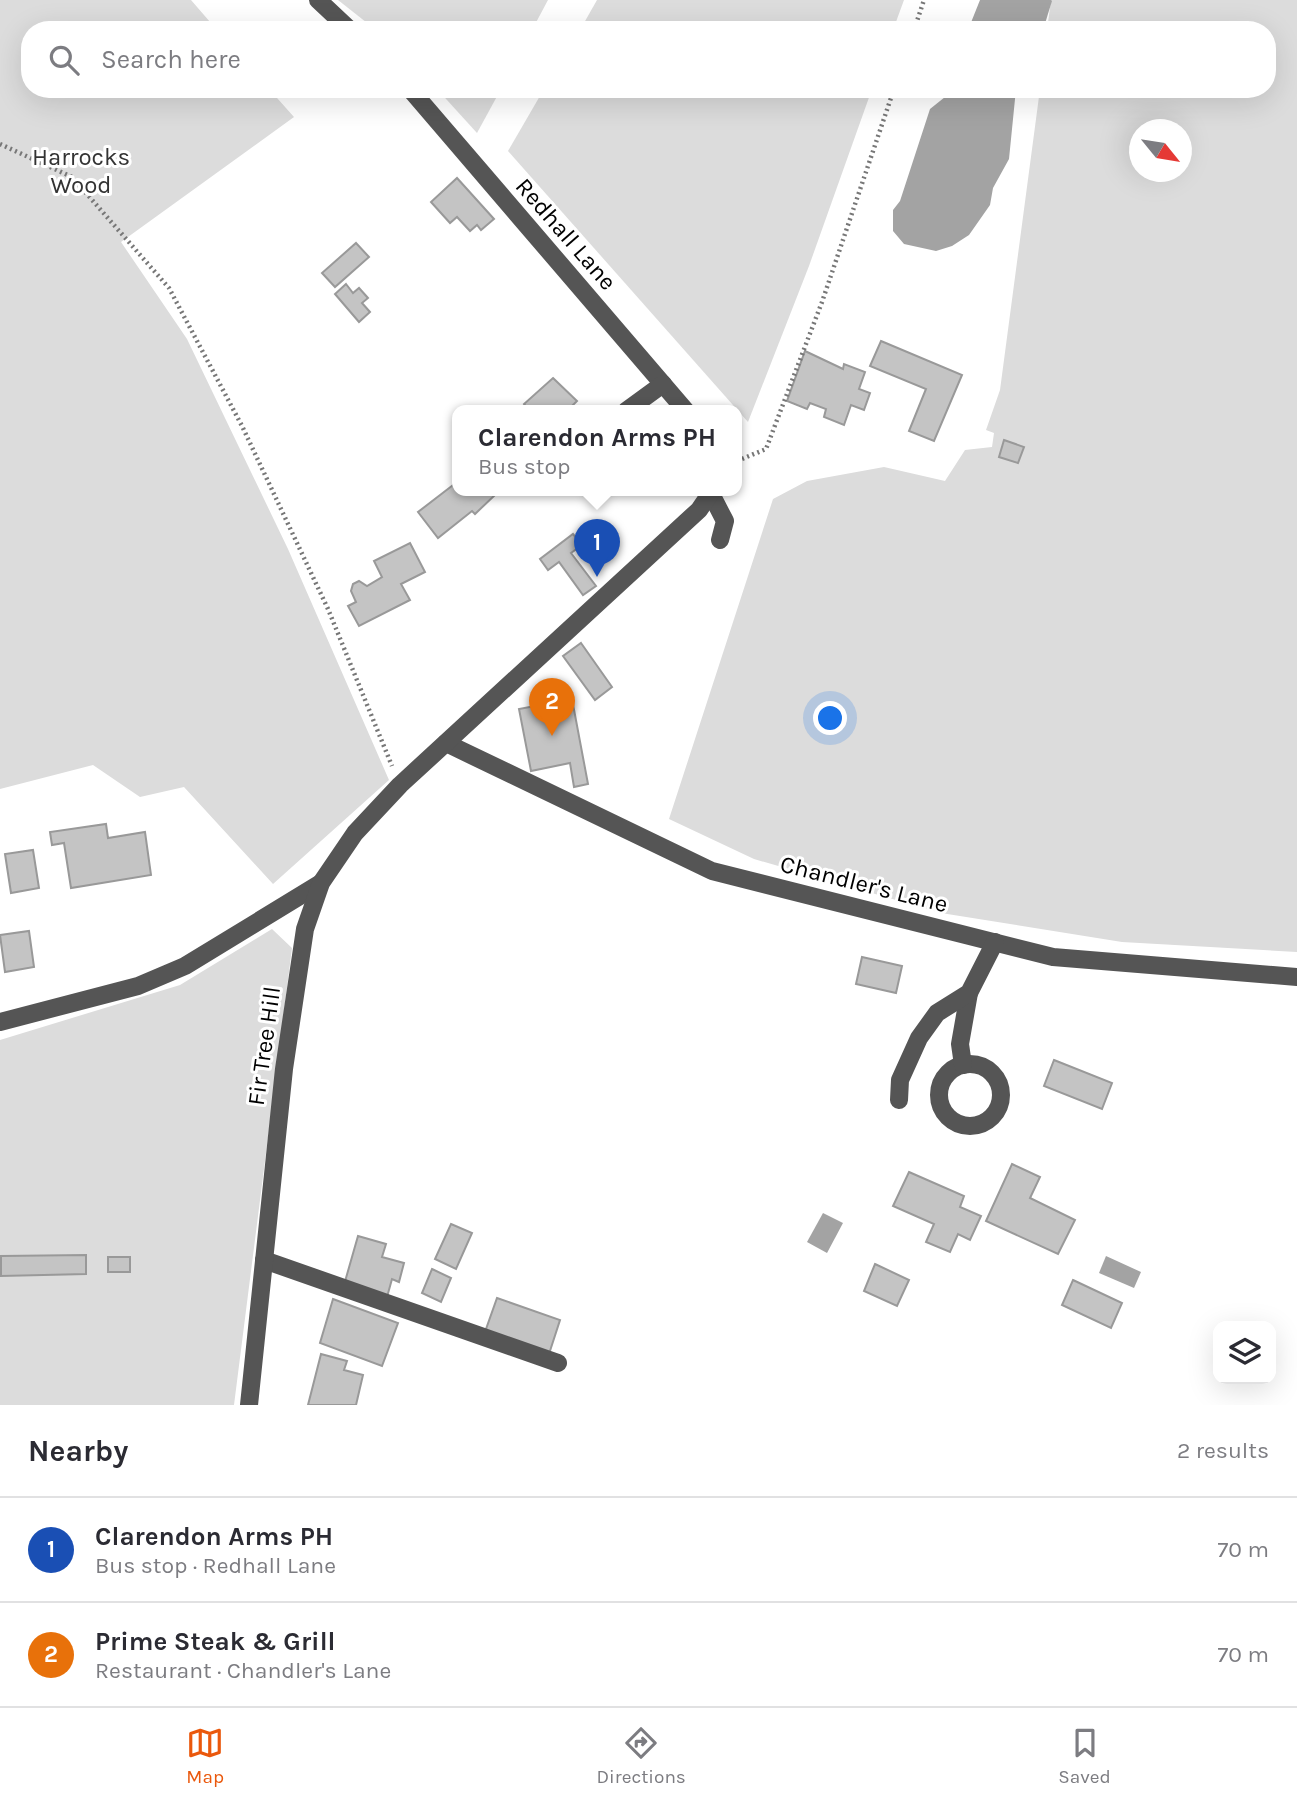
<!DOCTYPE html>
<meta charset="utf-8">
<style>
:root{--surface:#fff;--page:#f2f2f3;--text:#2b2b33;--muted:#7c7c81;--line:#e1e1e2;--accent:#ea580c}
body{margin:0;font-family:Karla,sans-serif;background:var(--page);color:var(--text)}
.controls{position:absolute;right:21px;bottom:21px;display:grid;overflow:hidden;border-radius:14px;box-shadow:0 7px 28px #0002}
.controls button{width:63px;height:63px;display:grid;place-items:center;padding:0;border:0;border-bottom:2px solid var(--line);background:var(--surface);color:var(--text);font:35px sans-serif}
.compass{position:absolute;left:1129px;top:119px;width:63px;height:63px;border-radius:50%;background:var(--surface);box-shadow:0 7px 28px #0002;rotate:120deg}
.you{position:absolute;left:831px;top:719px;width:24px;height:24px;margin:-18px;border:5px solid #fff;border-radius:50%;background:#1a73e8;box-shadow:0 0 0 10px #1a73e833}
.badge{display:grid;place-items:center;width:46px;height:46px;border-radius:50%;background:var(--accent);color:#fff;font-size:23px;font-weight:700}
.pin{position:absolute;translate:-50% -58px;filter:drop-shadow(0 2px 4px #0008)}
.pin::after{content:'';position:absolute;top:37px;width:24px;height:21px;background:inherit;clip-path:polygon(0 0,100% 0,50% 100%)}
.popup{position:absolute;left:452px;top:405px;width:290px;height:91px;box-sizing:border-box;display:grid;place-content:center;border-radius:14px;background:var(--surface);filter:drop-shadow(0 2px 5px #0005);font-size:23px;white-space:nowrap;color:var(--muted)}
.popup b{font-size:26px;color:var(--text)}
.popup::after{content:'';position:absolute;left:50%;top:100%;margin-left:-14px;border:14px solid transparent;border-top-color:var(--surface)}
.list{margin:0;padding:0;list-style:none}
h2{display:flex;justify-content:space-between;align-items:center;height:91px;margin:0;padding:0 28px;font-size:30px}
h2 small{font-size:23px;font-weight:400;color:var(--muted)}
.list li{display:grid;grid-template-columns:46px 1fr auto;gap:21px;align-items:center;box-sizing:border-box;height:105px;padding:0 28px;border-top:2px solid var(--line)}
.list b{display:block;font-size:26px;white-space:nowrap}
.list p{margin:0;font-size:23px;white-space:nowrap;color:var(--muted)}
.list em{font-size:23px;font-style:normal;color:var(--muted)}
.icon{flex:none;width:38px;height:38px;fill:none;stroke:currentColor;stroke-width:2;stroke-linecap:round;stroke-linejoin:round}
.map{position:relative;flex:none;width:1297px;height:1405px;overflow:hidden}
.search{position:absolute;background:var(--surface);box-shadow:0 7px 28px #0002;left:21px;right:21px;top:21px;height:77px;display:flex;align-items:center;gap:18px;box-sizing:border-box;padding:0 24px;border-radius:28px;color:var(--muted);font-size:26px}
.sheet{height:301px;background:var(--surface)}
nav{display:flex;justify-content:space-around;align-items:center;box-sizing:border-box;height:98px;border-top:2px solid var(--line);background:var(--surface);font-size:19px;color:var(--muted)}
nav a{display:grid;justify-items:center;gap:4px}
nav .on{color:var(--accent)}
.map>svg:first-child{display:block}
.green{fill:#dcdcdc;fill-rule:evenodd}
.water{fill:#a3a3a3}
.building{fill:#c4c4c4;stroke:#999;stroke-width:2}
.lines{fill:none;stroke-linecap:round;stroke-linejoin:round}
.path{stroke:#777;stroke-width:4.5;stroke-dasharray:2 3.5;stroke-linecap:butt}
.minor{stroke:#555;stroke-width:18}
.labels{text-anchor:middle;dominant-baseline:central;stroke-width:6;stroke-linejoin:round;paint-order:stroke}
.park-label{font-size:24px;fill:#333;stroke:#fff}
.street-label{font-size:24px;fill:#000;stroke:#fff}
</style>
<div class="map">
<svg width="1297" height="1405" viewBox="0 0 1297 1405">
<rect width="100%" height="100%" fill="#fff"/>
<g class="green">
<path d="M0 0H191L217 30H30V89H269L294 117 121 242 187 339 288 549 389 780 273 884 184 787 140 797 93 765 0 789Z"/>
<path d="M338 0H548L532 30H376Z"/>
<path d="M597 0H904L893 30H580Z"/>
<path d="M1051 0H1297V952L1122 942 941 913 754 859 669 819 773 499 807 481 884 467 945 481 965 450 992 447 994 433 986 430 1000 390 1040 89H1267V30H1047ZM1140 130H1182V172H1140Z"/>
<path d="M437 89H501L477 133Z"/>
<path d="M544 89H872L809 266 748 422 508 151Z"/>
<path d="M272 929 292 948 234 1405H0V1040L180 985Z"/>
</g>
<g class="water">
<path d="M980 0H1051L1052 1 1043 30H968Z"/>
<path d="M955 89H1016L1009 159 993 188 990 205 969 235 952 246 936 251 904 244 893 231V210L900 201 930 109Z"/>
<path d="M823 1213 843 1223 827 1253 807 1242Z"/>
<path d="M1106 1256 1141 1272 1134 1288 1099 1273Z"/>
</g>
<g class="building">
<path d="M457 178 494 219 481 230 477 225 470 231 457 217 450 223 431 202Z"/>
<path d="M356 243 369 257 335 287 322 273Z"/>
<path d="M346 284 353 293 359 288 368 298 362 303 370 312 359 322 335 294Z"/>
<path d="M881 341 962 375 934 441 909 431 926 389 870 366Z"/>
<path d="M805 351 843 369 844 364 865 372 859 389 870 393 864 410 851 405 844 425 824 417 826 409 810 403 807 409 787 401Z"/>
<path d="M553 378 577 401 567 411H530L524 404Z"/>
<path d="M1004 440 1024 447 1018 463 999 457Z"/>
<path d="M457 482V491H493L496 494 475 514 472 511 438 538 418 512Z"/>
<path d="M573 534 582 545 571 553 596 586 583 595 559 562 548 570 540 559Z"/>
<path d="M410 543 425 572 401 584 410 600 359 626 348 606 356 602 351 591 353 584 359 581 367 586 382 577 374 561Z"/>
<path d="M581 643 612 687 595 700 563 656Z"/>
<path d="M572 699 588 784 574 787 570 763 531 771 519 709Z"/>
<path d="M106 824 108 838 145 832 151 875 71 888 64 843 52 845 50 832Z"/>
<path d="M33 850 39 888 11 893 5 854Z"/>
<path d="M29 931 34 967 5 972 0 935Z"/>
<path d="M862 957 902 966 896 993 856 984Z"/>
<path d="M1054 1060 1112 1083 1102 1109 1044 1086Z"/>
<path d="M1012 1164 1040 1177 1030 1198 1075 1220 1058 1254 986 1221Z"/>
<path d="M909 1172 964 1196 960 1207 981 1216 970 1240 958 1234 950 1252 926 1242 934 1224 893 1206Z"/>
<path d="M451 1224 472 1233 456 1269 435 1259Z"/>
<path d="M358 1236 386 1244 382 1257 404 1263 399 1282 392 1279 387 1297 344 1285Z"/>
<path d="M86 1255V1274L1 1276V1256Z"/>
<rect x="108" y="1257" width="22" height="15"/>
<path d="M875 1264 909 1280 897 1306 864 1291Z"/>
<path d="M432 1269 451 1278 441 1302 422 1293Z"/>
<path d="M1073 1280 1122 1303 1111 1328 1062 1305Z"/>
<path d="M497 1298 560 1320 549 1354 485 1332Z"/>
<path d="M333 1299 398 1323 382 1366 320 1343Z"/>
<path d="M321 1354 347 1361 344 1370 363 1375 356 1405H308Z"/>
</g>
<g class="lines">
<g class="path">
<path d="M914 30 924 0"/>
<path d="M0 144 72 177 169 288 242 426 328 609 392 766"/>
<path d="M737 461 766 449 822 302 894 89"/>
</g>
<g class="minor">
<path d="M318 0 350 30"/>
<path d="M410 89 686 411"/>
<path d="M626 411 663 384"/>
<path d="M711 494 725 521 720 540"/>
<path d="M446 743 712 871 1053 957 1297 977"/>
<path d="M0 1022 138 986 185 966 321 883"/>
<circle cx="970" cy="1095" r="31"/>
<path d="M963 1065 960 1044 969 993"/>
<path d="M899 1100 900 1080 919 1038 937 1013 969 993 995 942"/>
<path d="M264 1260 558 1363"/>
<path d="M249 1405 284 1069 305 929 321 883 355 833 400 785 699 510 712 491"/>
</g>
</g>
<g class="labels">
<g class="park-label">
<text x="81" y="157">Harrocks<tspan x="81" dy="28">Wood</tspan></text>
</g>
<g class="street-label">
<text transform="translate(566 234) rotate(49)">Redhall Lane</text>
<text transform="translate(864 884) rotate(14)">Chandler's Lane</text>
<text transform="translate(264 1046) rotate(-82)">Fir Tree Hill</text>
</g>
</g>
</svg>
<div class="controls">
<button><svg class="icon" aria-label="layers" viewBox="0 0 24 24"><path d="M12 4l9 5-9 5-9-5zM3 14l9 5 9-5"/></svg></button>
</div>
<svg class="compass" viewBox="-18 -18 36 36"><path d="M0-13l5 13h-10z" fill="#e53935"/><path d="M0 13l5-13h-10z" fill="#7c7c81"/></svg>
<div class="you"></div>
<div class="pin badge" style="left:597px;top:577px;background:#1a4fb4">1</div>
<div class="popup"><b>Clarendon Arms PH</b>Bus stop</div>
<div class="pin badge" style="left:552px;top:736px;background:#e8710a">2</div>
<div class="search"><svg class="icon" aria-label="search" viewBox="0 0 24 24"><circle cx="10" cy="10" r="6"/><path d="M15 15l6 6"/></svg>Search here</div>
</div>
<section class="sheet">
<h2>Nearby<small>2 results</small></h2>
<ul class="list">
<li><span class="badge" style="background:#1a4fb4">1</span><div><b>Clarendon Arms PH</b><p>Bus stop · Redhall Lane</p></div><em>70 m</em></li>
<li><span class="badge" style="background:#e8710a">2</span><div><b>Prime Steak &amp; Grill</b><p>Restaurant · Chandler's Lane</p></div><em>70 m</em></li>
</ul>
</section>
<nav>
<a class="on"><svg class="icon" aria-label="map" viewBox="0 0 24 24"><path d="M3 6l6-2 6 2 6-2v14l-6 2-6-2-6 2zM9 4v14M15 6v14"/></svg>Map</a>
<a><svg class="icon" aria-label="directions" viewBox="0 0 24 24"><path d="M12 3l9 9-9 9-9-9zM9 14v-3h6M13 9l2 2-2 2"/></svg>Directions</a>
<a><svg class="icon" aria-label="saved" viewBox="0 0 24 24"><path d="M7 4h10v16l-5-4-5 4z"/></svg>Saved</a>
</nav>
